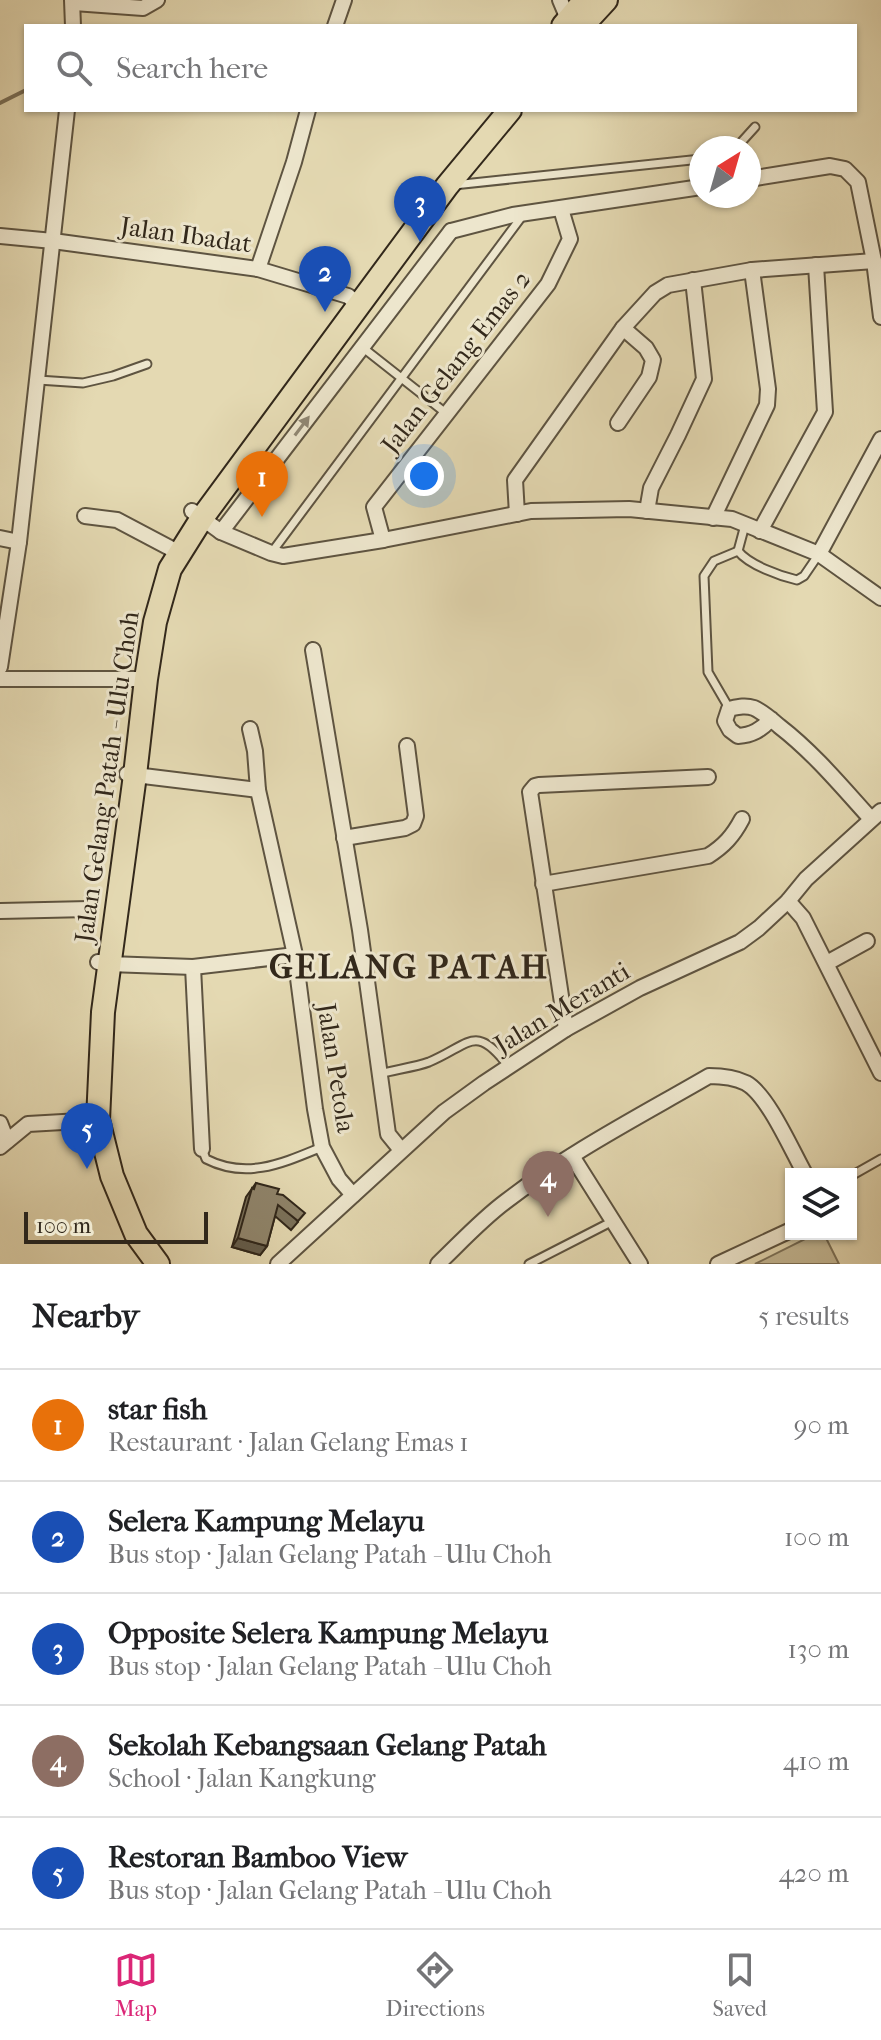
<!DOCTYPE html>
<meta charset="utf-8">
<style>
:root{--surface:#fff;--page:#f6f6f6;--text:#202124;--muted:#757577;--line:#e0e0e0;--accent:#db2777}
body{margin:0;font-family:"IM FELL French Canon",serif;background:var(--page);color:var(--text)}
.controls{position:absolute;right:24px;bottom:24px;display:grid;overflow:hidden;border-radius:0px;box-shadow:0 2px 6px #0004}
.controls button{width:72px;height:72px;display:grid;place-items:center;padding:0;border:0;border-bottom:2px solid var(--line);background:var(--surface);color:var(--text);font:40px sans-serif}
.compass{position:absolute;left:689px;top:136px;width:72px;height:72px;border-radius:50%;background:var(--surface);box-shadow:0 2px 6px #0004;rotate:37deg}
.scale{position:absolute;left:24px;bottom:20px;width:184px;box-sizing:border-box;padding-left:8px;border:4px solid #32281b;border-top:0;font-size:22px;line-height:28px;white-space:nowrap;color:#32281b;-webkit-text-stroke:6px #ede6cd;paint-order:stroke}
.you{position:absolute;left:424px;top:476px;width:28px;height:28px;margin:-20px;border:6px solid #fff;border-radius:50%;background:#1a73e8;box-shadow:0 0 0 12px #1a73e833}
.badge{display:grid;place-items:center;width:52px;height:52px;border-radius:50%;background:var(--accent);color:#fff;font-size:26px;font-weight:700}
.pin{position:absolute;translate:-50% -66px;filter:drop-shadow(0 2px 4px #0008)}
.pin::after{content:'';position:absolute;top:42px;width:28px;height:24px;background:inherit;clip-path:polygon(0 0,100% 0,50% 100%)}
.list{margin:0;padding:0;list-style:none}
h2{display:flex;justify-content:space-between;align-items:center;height:104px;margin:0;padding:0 32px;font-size:34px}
h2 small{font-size:26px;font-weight:400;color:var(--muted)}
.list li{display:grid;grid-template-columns:52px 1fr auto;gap:24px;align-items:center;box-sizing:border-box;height:112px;padding:0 32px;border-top:2px solid var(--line)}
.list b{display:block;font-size:30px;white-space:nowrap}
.list p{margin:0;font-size:26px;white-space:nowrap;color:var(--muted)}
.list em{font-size:26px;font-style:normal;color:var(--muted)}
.icon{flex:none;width:44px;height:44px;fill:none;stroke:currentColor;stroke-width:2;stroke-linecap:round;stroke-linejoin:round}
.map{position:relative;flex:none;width:881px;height:1264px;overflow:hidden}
.search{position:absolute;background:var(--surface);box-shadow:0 2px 6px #0004;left:24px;right:24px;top:24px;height:88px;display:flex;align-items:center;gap:20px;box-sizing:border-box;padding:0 28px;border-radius:0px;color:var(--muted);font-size:30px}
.sheet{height:664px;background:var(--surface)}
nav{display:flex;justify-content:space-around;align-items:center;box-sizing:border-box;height:112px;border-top:2px solid var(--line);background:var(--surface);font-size:22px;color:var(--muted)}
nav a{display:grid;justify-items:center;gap:4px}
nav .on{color:var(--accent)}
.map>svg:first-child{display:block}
.green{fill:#c6bb98;stroke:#7c725a;stroke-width:2}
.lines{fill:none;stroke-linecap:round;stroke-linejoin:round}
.stream{stroke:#786e57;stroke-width:4}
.service-casing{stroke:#5e5441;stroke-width:11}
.minor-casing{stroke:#5e5441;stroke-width:18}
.primary-casing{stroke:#32281b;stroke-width:26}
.service{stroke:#ede6cd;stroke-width:7}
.minor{stroke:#ede6cd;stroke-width:14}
.primary{stroke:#e4d9b2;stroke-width:22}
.wall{fill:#7b725b;stroke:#32281b;stroke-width:2}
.shaded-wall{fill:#645c4a;stroke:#32281b;stroke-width:2}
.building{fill:#8f846a;stroke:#32281b;stroke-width:2}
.oneway{fill:#908774}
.labels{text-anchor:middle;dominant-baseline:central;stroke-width:6;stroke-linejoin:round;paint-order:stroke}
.street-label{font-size:26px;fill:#32281b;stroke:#ede6cd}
.district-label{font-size:34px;font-weight:bold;letter-spacing:2px;fill:#32281b;stroke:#ede6cd}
</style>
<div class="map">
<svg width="881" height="1264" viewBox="0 0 881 1264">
<rect width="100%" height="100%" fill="#e4d9b2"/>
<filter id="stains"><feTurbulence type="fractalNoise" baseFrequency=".0025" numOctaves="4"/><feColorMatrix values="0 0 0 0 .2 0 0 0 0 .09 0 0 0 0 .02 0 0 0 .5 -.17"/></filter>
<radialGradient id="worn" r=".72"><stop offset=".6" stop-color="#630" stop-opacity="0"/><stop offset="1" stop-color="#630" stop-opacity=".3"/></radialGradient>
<path class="green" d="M815 1234H824L839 1264H755Z"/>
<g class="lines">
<path class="stream" d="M0 103 26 90"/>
<g class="service-casing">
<g id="service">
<path d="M736 148 755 127"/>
<path d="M454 185 701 159"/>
<path d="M362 347 447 414"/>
<path d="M38 380 83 383 113 376 147 364"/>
<path d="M745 525 738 551C749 565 780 576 797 580L804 576 819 554"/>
<path d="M272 552 523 215"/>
<path d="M729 708 708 672 704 576 714 561 738 551"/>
<path d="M379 1074C393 1070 416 1067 429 1062 470 1045 475 1022 509 1067"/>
<path d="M202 1149 206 1159C247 1180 283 1163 322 1147"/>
<path d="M851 1176 881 1159"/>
<path d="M529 1264 613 1221"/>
</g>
</g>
<g class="minor-casing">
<g id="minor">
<path d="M72 0 73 26"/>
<path d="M560 0 568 19"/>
<path d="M74 3 143 8 157 0"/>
<path d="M335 26 344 0"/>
<path d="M749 179 830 166 845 169 858 182 874 261 881 317"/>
<path d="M451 231 513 215 701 187"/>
<path d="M0 236 53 241 258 269 348 296 359 305"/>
<path d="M258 269 294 162 308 110"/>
<path d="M618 423 649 377 653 360 646 348 623 328"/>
<path d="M192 511 221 532 271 553 283 556 383 540 531 511 629 509 732 519 819 554 881 598"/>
<path d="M647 511 651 488 678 435 704 379 693 280"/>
<path d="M517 514 515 480 623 328 655 293 668 285 752 270 874 261"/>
<path d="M85 516 117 520 170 548"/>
<path d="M713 518 767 405 768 389 752 270"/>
<path d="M760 531 825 412 816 265"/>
<path d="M221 532 451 231"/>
<path d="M0 538 19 542"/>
<path d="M383 540 374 507 548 284 570 239 561 209"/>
<path d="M819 554 881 439"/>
<path d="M313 650 360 930 388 1134 401 1150"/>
<path d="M0 667 19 542 67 110"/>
<path d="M0 679H146"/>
<path d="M771 719C761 730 752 735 738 736L730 730 725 721 729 709C738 707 745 705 754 708 763 712 772 720 779 726 814 753 842 787 871 819"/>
<path d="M250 729 255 751 258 790 295 955 315 1109 322 1147 339 1179 353 1195"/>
<path d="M127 774 258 790"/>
<path d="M344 838 405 828 413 824 416 816 407 746"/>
<path d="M543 884 708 856C724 846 733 836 742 819"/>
<path d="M788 901 803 918 881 1073"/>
<path d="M0 911 89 909"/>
<path d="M98 962 109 964 193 967 295 955"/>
<path d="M827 963 867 941"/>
<path d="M193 967 202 1149"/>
<path d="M566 1029 530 792 535 786 539 785 708 777"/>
<path d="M0 1123 7 1141"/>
<path d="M0 1147 28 1124 98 1120"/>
<path d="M572 1156 640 1264"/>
<path d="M278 1264 444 1112 484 1083 566 1029 640 988 740 942 759 928 788 901 806 879 881 811"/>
<path d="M438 1264C460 1243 481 1220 505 1202 568 1153 640 1116 709 1076 722 1076 734 1077 746 1083 768 1095 792 1151 805 1174"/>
<path d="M718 1264 791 1230"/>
</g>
</g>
<g class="primary-casing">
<g id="primary">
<path d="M563 26 585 0"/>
<path d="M582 26 606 0"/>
<path d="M158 1264 136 1234 112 1176 98 1120 103 1012 135 775 146 679 155 622 170 569 202 518 359 305 447 186 510 110"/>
</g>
</g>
<use href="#service" class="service"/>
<use href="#minor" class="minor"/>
<use href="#primary" class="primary"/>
</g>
<path class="wall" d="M256 1183 277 1194 298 1222 291 1230 275 1216 267 1246 260 1255 232 1247 246 1197Z"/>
<path class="shaded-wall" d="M238 1238 267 1246 260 1255 232 1247Z"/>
<path class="building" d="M256 1183 279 1189 277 1194 283 1195 305 1213 298 1221 278 1205 267 1246 238 1238 252 1188 254 1189Z"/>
<defs><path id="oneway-solid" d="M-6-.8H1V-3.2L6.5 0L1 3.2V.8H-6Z" transform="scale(2)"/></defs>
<use class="oneway" href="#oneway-solid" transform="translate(302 426) rotate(-53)"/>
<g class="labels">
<g class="street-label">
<text transform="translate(186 235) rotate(8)">Jalan Ibadat</text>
<text transform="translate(456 362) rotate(-52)">Jalan Gelang Emas 2</text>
<text transform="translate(107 777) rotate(-82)">Jalan Gelang Patah - Ulu Choh</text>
<text transform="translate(562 1008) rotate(-31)">Jalan Meranti</text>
<text transform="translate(336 1068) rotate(81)">Jalan Petola</text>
</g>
<g class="district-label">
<text x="409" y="967">GELANG PATAH</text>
</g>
</g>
<rect width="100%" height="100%" filter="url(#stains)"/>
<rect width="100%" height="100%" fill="url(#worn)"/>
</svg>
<div class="controls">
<button><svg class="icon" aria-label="layers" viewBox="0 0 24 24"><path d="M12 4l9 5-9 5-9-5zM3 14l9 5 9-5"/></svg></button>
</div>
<svg class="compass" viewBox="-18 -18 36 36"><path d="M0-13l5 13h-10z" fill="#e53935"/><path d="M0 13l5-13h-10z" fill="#757577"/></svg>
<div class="scale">100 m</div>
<div class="you"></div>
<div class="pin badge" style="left:262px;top:517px;background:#e8710a">1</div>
<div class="pin badge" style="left:325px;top:312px;background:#1a4fb4">2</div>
<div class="pin badge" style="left:420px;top:242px;background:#1a4fb4">3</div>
<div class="pin badge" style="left:548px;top:1217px;background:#8d6e63">4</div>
<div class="pin badge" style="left:87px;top:1169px;background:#1a4fb4">5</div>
<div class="search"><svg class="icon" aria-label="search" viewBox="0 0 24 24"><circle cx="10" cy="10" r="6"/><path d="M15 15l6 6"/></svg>Search here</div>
</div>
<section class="sheet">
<h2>Nearby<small>5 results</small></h2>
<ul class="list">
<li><span class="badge" style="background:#e8710a">1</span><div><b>star fish</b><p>Restaurant · Jalan Gelang Emas 1</p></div><em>90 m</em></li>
<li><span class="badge" style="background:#1a4fb4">2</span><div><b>Selera Kampung Melayu</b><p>Bus stop · Jalan Gelang Patah - Ulu Choh</p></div><em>100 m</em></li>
<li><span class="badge" style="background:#1a4fb4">3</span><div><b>Opposite Selera Kampung Melayu</b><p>Bus stop · Jalan Gelang Patah - Ulu Choh</p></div><em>130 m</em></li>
<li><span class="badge" style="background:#8d6e63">4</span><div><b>Sekolah Kebangsaan Gelang Patah</b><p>School · Jalan Kangkung</p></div><em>410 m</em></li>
<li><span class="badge" style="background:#1a4fb4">5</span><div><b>Restoran Bamboo View</b><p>Bus stop · Jalan Gelang Patah - Ulu Choh</p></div><em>420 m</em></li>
</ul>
</section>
<nav>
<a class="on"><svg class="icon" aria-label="map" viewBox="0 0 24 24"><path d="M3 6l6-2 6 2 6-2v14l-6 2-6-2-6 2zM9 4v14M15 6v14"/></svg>Map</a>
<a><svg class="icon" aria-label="directions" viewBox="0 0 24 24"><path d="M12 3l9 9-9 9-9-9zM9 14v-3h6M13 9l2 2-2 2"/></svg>Directions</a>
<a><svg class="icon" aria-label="saved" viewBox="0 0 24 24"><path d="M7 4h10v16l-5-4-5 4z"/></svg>Saved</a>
</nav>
